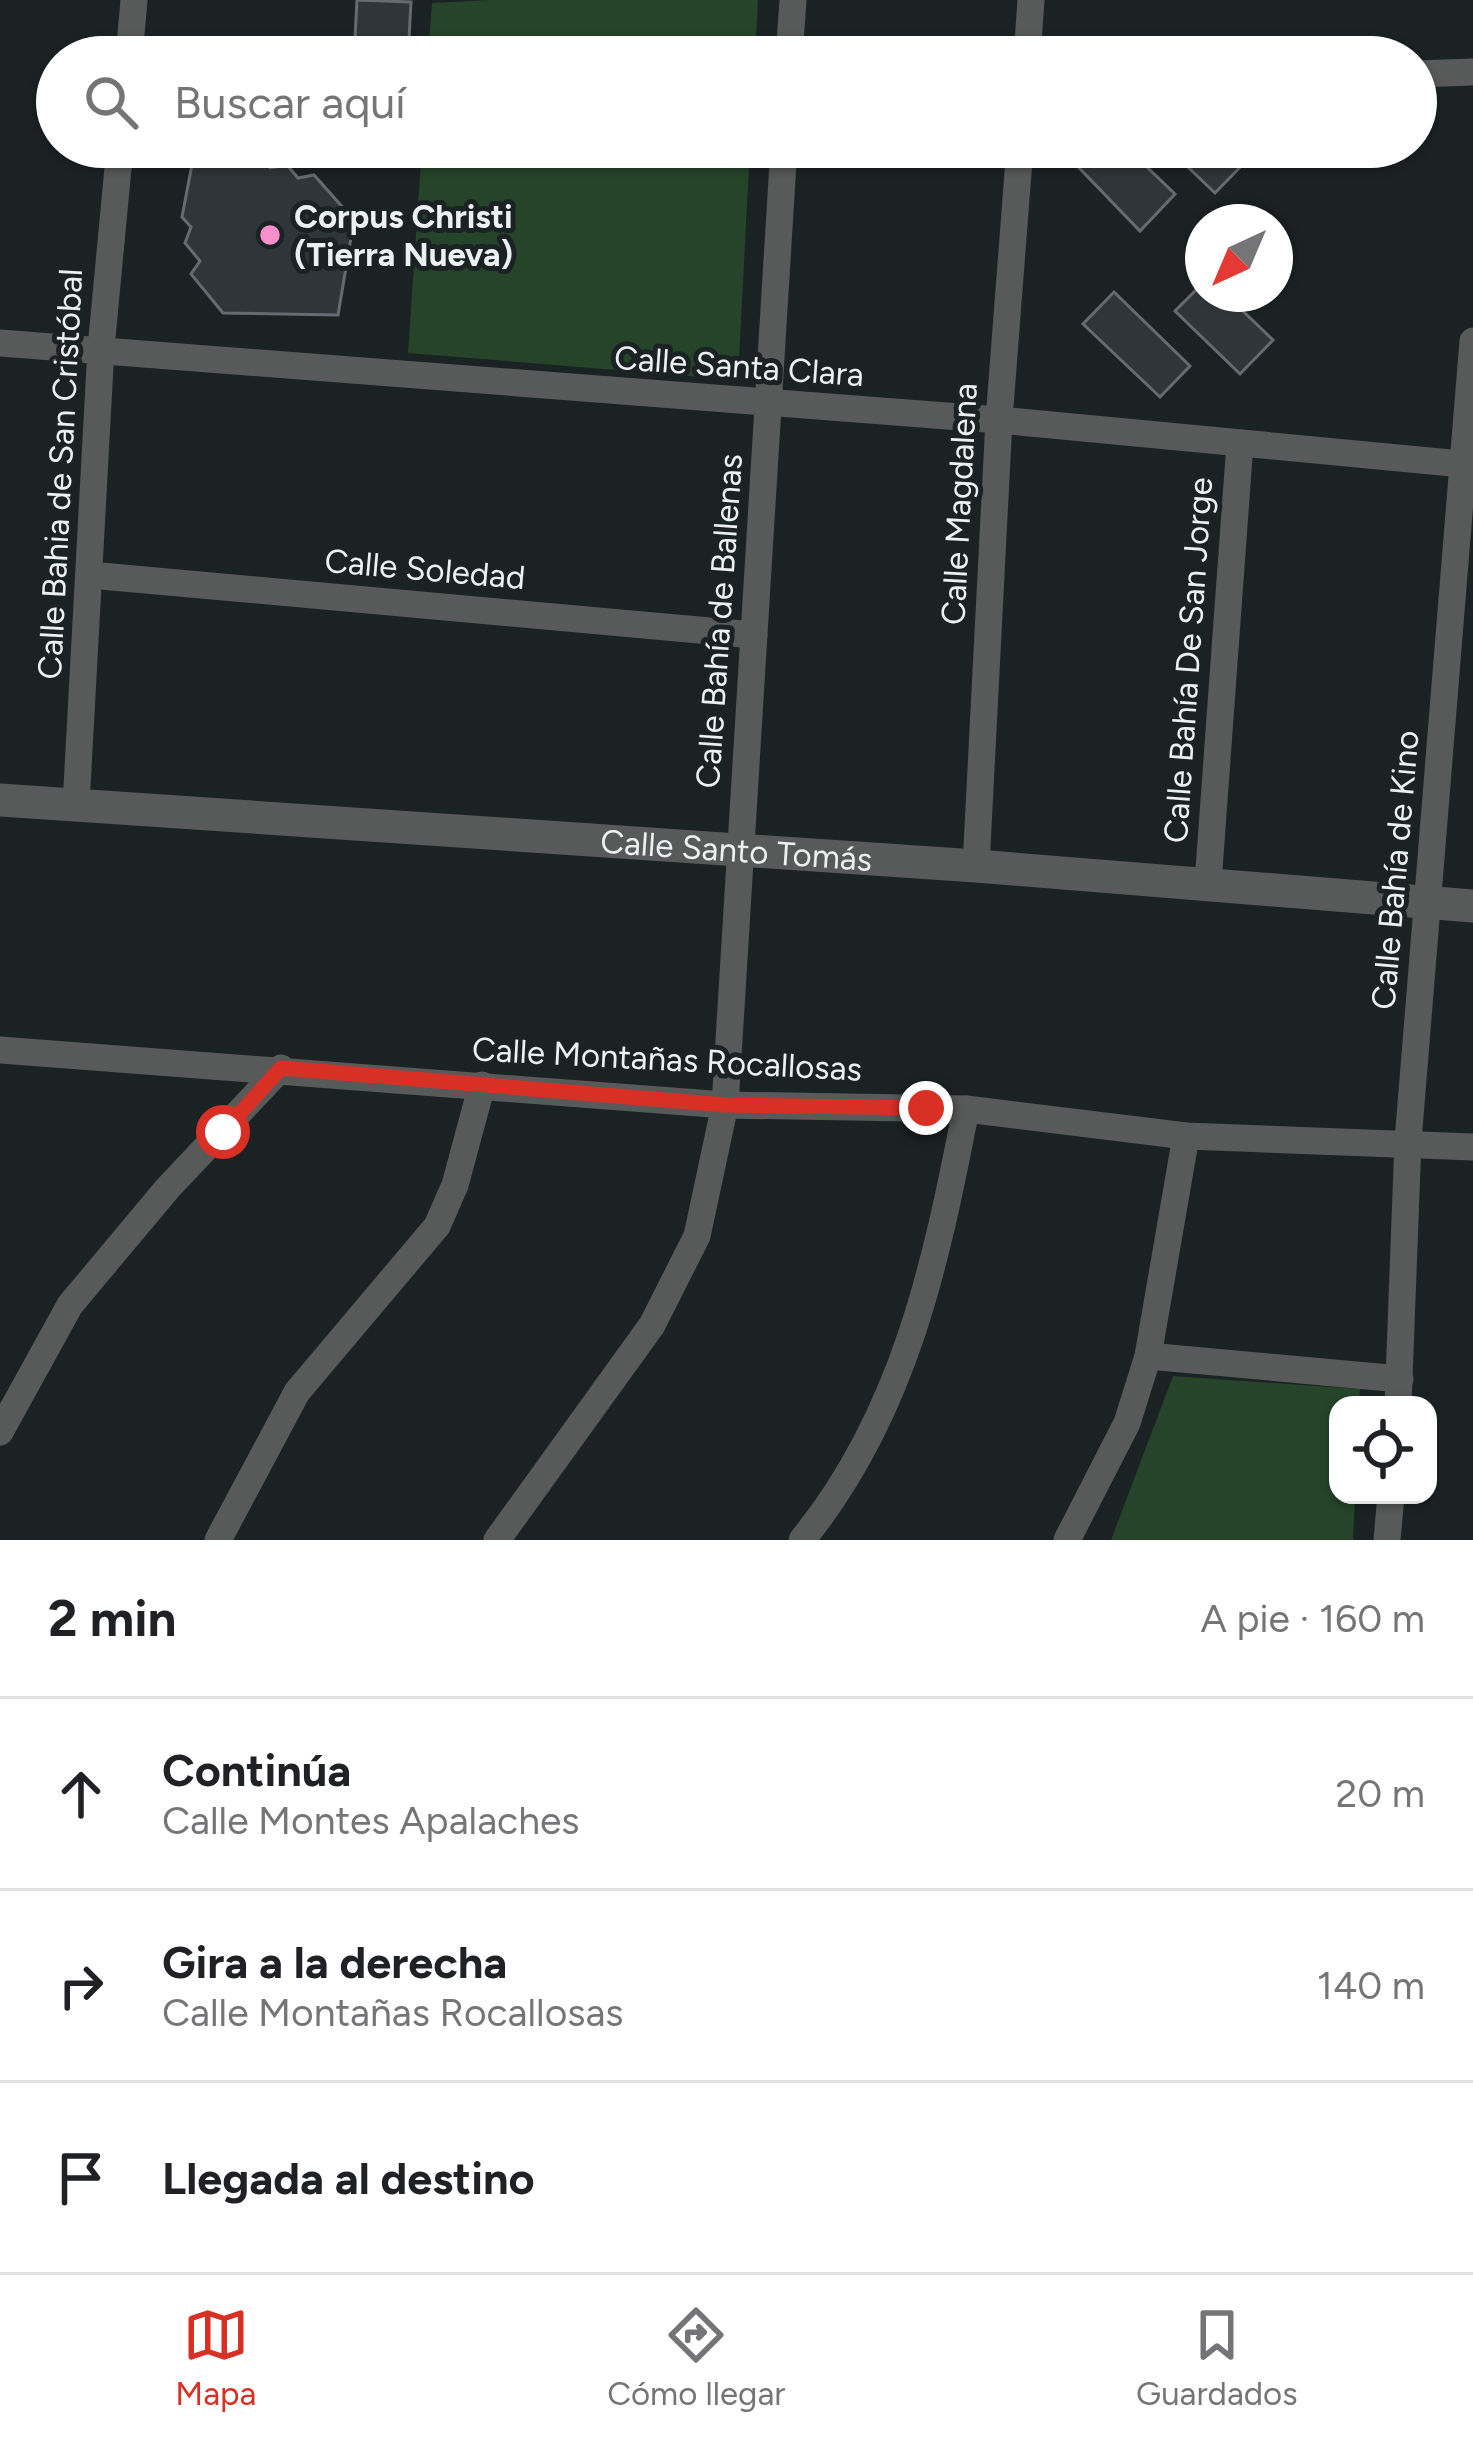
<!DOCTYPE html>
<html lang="es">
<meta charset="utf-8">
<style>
:root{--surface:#fff;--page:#f6f6f6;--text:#202124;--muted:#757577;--line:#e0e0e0;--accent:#d93025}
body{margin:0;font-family:Figtree,sans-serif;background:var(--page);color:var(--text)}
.controls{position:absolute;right:36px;bottom:36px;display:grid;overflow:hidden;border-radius:24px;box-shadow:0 3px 9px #0004}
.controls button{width:108px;height:108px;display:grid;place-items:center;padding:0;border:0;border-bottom:3px solid var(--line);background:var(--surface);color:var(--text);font:60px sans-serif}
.compass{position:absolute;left:1185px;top:204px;width:108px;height:108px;border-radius:50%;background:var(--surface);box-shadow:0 3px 9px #0004;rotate:224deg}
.stop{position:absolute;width:36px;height:36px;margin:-27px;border:9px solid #d93025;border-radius:50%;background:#fff}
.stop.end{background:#d93025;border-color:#fff;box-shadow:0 3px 12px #0008}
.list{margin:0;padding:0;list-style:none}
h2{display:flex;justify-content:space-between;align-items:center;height:156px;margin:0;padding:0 48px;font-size:51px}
h2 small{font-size:39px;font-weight:400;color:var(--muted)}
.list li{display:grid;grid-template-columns:78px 1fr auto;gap:36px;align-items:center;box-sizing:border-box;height:192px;padding:0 48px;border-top:3px solid var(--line)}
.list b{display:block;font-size:45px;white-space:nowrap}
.list p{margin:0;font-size:39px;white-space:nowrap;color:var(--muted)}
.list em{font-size:39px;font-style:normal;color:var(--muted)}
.icon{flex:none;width:66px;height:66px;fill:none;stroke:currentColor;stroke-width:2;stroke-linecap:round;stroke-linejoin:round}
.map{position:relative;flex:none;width:1473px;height:1540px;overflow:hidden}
.search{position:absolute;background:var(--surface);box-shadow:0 3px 9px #0004;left:36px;right:36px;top:36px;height:132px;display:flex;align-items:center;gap:30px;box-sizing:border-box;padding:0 42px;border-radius:66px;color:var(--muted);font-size:45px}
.sheet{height:732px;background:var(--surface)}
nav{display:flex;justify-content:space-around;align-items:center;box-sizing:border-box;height:168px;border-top:3px solid var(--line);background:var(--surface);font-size:33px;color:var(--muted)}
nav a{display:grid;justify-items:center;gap:6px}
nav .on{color:var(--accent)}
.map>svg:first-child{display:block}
.green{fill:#254429}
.building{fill:#2f3538;stroke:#656b6f;stroke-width:3}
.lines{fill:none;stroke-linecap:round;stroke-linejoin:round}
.minor{stroke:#575a59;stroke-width:27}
.tertiary{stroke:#575a59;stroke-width:33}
.route{stroke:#d93025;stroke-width:15}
.poi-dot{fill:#f890cc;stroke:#1b2223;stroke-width:4.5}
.labels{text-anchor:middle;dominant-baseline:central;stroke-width:10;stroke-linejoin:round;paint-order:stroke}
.poi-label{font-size:33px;font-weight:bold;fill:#ecf0f1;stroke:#1b2223;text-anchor:start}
.street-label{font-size:33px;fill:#ecf0f1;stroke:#1b2223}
</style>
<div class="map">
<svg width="1473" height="1540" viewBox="0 0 1473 1540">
<rect width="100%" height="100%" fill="#1b2223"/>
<g class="green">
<path d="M491 0H758L755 57H428L432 3Z"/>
<path d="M422 147H750L738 380 408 353Z"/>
<path d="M1173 1376 1360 1389 1359 1405H1338V1495H1355L1353 1540H1111Z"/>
</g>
<g class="building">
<path d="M357 0 411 2 408 57H354Z"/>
<path d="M1059 147H1126L1175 194 1140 231Z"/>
<path d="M1167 147H1238L1249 158 1215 193Z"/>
<path d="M254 151 270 168 287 165 298 178 314 175 354 220 338 315 223 313 191 274 200 261 185 243 191 227 182 217 194 154Z"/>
<path d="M1203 283V294H1225L1273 340 1240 374 1175 311Z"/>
<path d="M1114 292 1190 366 1160 397 1083 324Z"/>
</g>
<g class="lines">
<g class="minor">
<path d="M129 57 134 0"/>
<path d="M789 57 793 0"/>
<path d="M1027 57 1031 0"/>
<path d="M1416 74 1473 72"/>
<path d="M0 343 999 420 1473 465"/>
<path d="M90 575 754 635"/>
<path d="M76 805 101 348 120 147"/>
<path d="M976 866 999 420 1020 147"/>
<path d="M1208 883 1240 443"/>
<path d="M0 1050 725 1105 966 1109 1186 1136 1473 1147"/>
<path d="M1148 1356 1400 1379"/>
<path d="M1398 1405 1408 1141 1473 341"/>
<path d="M0 1432 70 1305 167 1189 281 1068"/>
<path d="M218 1540 297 1392 437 1226 455 1185 482 1085"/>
<path d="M497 1540 652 1325 697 1236 725 1105 784 147"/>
<path d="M802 1540C904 1415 936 1264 966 1109"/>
<path d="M1067 1540 1127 1423 1148 1356 1186 1136"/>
<path d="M1387 1540 1391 1495"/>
</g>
<path class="tertiary" id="s1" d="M0 800 976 866 1473 906"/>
</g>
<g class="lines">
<path class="route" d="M223 1132 281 1068 725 1105 926 1108"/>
</g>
<circle class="poi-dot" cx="270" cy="235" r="12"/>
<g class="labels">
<g class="poi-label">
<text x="294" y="216">Corpus Christi<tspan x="294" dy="38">(Tierra Nueva)</tspan></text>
</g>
<g class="street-label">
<text transform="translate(739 366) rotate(4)">Calle Santa Clara</text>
<text transform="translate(60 474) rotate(-87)">Calle Bahia de San Cristóbal</text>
<text transform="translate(959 504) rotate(-87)">Calle Magdalena</text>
<text transform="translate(425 569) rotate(5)">Calle Soledad</text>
<text transform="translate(719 621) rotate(-86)">Calle Bahía de Ballenas</text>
<text transform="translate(1188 660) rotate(-86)">Calle Bahía De San Jorge</text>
<text stroke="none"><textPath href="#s1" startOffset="738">Calle Santo Tomás</textPath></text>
<text transform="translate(1395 870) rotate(-85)">Calle Bahía de Kino</text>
<text transform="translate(667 1059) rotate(3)">Calle Montañas Rocallosas</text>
</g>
</g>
</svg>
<div class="controls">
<button><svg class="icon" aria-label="locate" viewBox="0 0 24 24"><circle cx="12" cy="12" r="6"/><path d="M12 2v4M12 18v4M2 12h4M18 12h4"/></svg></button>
</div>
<svg class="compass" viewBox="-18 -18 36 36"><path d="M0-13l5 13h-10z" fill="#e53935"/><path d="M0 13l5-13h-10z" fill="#757577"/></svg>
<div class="stop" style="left:223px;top:1132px"></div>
<div class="stop end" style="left:926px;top:1108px"></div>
<div class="search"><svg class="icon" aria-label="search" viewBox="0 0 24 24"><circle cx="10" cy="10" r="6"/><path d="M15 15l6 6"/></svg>Buscar aquí</div>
</div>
<section class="sheet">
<h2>2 min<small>A pie · 160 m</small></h2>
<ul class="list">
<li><svg class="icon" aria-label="ahead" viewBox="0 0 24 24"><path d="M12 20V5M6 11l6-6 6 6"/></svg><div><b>Continúa</b><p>Calle Montes Apalaches</p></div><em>20 m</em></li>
<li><svg class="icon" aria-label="right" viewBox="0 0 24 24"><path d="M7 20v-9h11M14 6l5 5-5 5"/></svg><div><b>Gira a la derecha</b><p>Calle Montañas Rocallosas</p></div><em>140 m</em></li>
<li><svg class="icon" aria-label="arrive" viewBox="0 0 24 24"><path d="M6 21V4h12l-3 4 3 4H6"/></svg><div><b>Llegada al destino</b></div></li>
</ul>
</section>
<nav>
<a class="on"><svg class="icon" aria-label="map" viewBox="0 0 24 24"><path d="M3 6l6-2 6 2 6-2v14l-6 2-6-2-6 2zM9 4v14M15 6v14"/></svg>Mapa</a>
<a><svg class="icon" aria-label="directions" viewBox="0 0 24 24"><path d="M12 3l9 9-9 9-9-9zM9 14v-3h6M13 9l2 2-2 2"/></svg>Cómo llegar</a>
<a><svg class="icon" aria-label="saved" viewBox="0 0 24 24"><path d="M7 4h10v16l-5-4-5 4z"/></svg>Guardados</a>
</nav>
